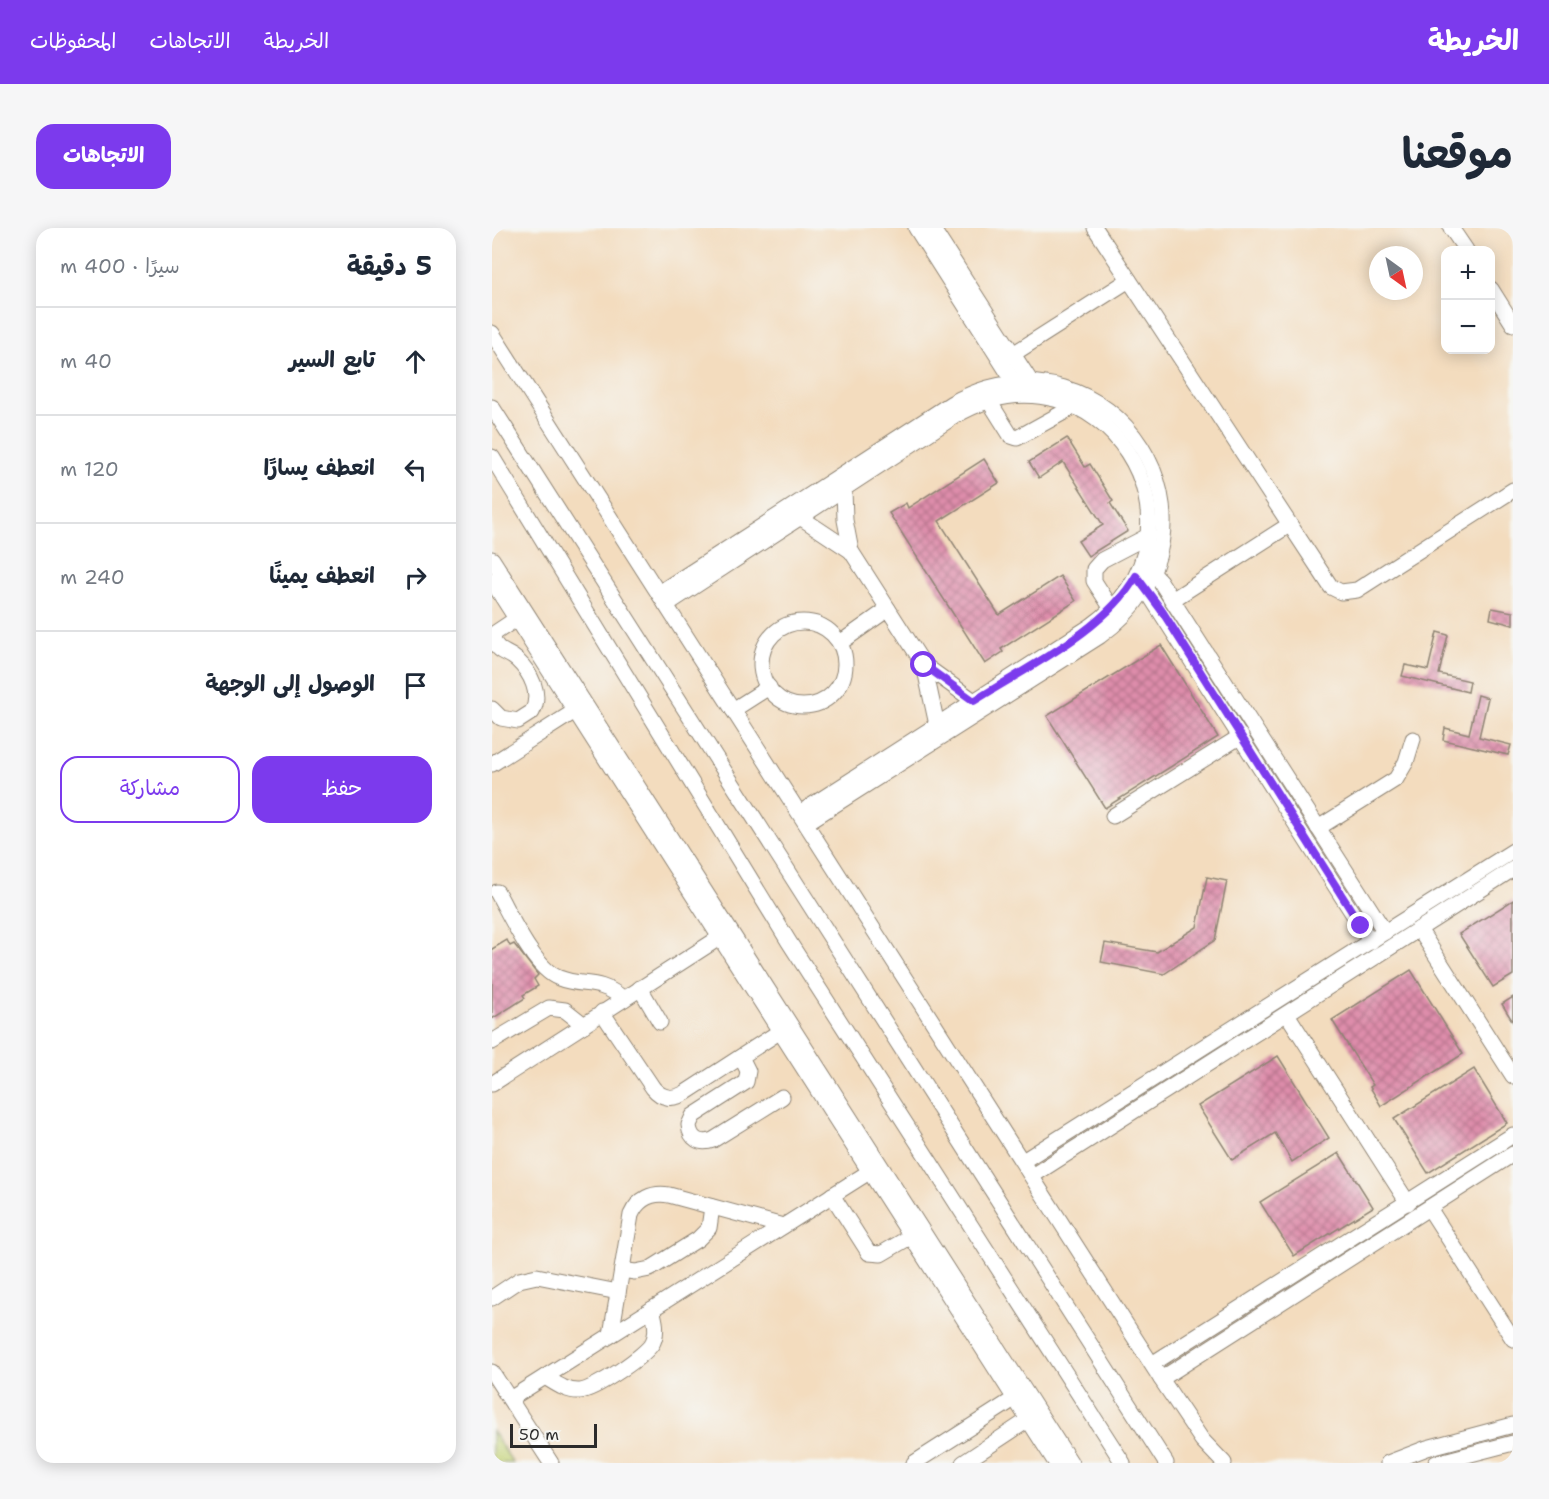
<!DOCTYPE html>
<html lang="ar">
<meta charset="utf-8">
<style>
:root{--surface:#fff;--page:#f6f6f7;--text:#1f2937;--muted:#747a83;--line:#e0e1e3;--accent:#7c3aed}
body{margin:0;font-family:"Shantell Sans","Playpen Sans Arabic",sans-serif;background:var(--page);color:var(--text);direction:rtl}
.controls{position:absolute;right:18px;top:18px;display:grid;overflow:hidden;border-radius:12px;box-shadow:0 3px 15px #0003}
.controls button{width:54px;height:54px;display:grid;place-items:center;padding:0;border:0;border-bottom:2px solid var(--line);background:var(--surface);color:var(--text);font:30px sans-serif}
.compass{position:absolute;left:877px;top:18px;width:54px;height:54px;border-radius:50%;background:var(--surface);box-shadow:0 3px 15px #0003;rotate:147deg}
.scale{position:absolute;left:18px;bottom:15px;width:87px;box-sizing:border-box;padding-left:6px;border:3px solid #2b2b2b;border-top:0;font-size:16px;line-height:21px;white-space:nowrap;color:#2b2b2b;-webkit-text-stroke:4px #f6f6f2;paint-order:stroke}
.stop{position:absolute;width:18px;height:18px;margin:-14px;border:4px solid #7c3aed;border-radius:50%;background:#fff}
.stop.end{background:#7c3aed;border-color:#fff;box-shadow:0 2px 6px #0008}
.list{margin:0;padding:0;list-style:none}
h2{display:flex;justify-content:space-between;align-items:center;height:78px;margin:0;padding:0 24px;font-size:26px}
h2 small{font-size:20px;font-weight:400;color:var(--muted)}
.list li{display:grid;grid-template-columns:39px 1fr auto;gap:18px;align-items:center;box-sizing:border-box;height:108px;padding:0 24px;border-top:2px solid var(--line)}
.list b{display:block;font-size:22px;white-space:nowrap}
.list em{font-size:20px;font-style:normal;color:var(--muted)}
.actions{display:flex;gap:12px;padding:18px 24px}
.actions a{flex:1;padding:14px 0;border:2px solid var(--accent);border-radius:18px;text-align:center;font-size:21px;color:var(--accent)}
.actions .main{background:var(--accent);color:#fff}
.icon{flex:none;width:33px;height:33px;fill:none;stroke:currentColor;stroke-width:2;stroke-linecap:round;stroke-linejoin:round}
.map{position:relative;flex:none;width:1021px;height:1235px;overflow:hidden;direction:ltr;border-radius:18px}
header{display:flex;align-items:center;gap:36px;box-sizing:border-box;height:84px;padding:0 30px;background:var(--accent);color:#fff}
header strong{font-size:28px}
nav{display:flex;gap:33px;margin-inline-start:auto;font-size:21px}
.intro{display:flex;align-items:center;justify-content:space-between;box-sizing:border-box;height:144px;padding:0 36px}
h1{margin:0;font-size:42px}
.button{padding:15px 27px;border-radius:18px;background:var(--accent);color:#fff;font-size:21px;font-weight:700}
main{display:flex;gap:36px;padding:0 36px}
aside{flex:1;background:var(--surface);border-radius:18px;box-shadow:0 3px 15px #0003}
.map>svg:first-child{display:block}
.grass{fill:url(#grass-tufts);stroke:#767e50;stroke-width:1.5}
.building{fill:url(#building-cross-hatch)}
.lines{fill:none;stroke-linecap:round;stroke-linejoin:round}
.minor-casing{stroke:#8f8474;stroke-width:17}
.minor{stroke:#fff;stroke-width:15}
.route{stroke:#7c3aed;stroke-width:8}
</style>
<header>
<strong>الخريطة</strong>
<nav><a>الخريطة</a><a>الاتجاهات</a><a>المحفوظات</a></nav>
</header>
<div class="intro"><h1>موقعنا</h1><a class="button">الاتجاهات</a></div>
<main>
<div class="map">
<svg width="1021" height="1235" viewBox="0 0 1021 1235">
<defs>
<pattern id="grass-tufts" width="24" height="20" patternUnits="userSpaceOnUse" patternTransform="scale(1.5)"><rect width="24" height="20" fill="#c2d275"/><path d="M3 7l-1-3M5 7V3M7 7l1-3M15 17l-1-3M17 17v-4M19 17l1-3" fill="none" stroke="#a7b465"/></pattern>
<pattern id="building-cross-hatch" width="8" height="8" patternUnits="userSpaceOnUse" patternTransform="scale(1.5)"><rect width="8" height="8" fill="#de8dab"/><path d="M0 0l8 8M0 8l8-8" fill="none" stroke="#b4738b"/></pattern>
</defs>
<rect width="100%" height="100%" fill="#f6f6f2"/>
<filter id="ink" filterUnits="userSpaceOnUse"><feTurbulence type="fractalNoise" baseFrequency=".0167" numOctaves="2"/><feDisplacementMap in="SourceGraphic" scale="12" xChannelSelector="R" yChannelSelector="G"/><feConvolveMatrix kernelMatrix="1 2 1 2 8 2 1 2 1" color-interpolation-filters="sRGB"/></filter>
<filter id="wash" filterUnits="userSpaceOnUse"><feTurbulence type="fractalNoise" baseFrequency=".008" numOctaves="4" result="noise"/><feDisplacementMap in="SourceGraphic" scale="24" xChannelSelector="R" yChannelSelector="G"/><feGaussianBlur stdDeviation="1.35" result="paint"/><feColorMatrix in="noise" values="0 0 0 0 0 0 0 0 0 0 0 0 0 0 0 0 0 1.4 0 .05"/><feComposite in="paint" operator="in"/></filter>
<g filter="url(#wash)">
<rect width="100%" height="100%" fill="#f3dcbe"/>
<path class="grass" d="M0 1203 21 1235H0Z"/>
<g id="blocks">
<g class="building">
<path d="M575 210 593 239 598 236 621 273 618 275 636 303 596 328 586 313 611 297 571 234 547 250 537 234Z"/>
<path d="M492 231 507 255 447 293 507 387 568 348 584 373 509 421 511 424 493 436 397 285 414 275 416 280Z"/>
<path d="M1000 380 1021 384V397L998 391Z"/>
<path d="M945 404 956 407 947 446 978 453 976 464 910 448 913 437 936 442Z"/>
<path d="M669 417 726 509 613 580 555 488Z"/>
<path d="M986 467 996 470 987 509 1019 517 1016 527 951 512 953 500 977 506Z"/>
<path d="M715 649 735 653 723 712 672 746 609 734 613 715 665 724 705 699Z"/>
<path d="M1021 672V747L1001 759 967 706Z"/>
<path d="M15 712 18 718 22 716 46 747 42 751 46 758 31 767 33 770 0 791V721Z"/>
<path d="M919 742 971 826 889 878 878 859 881 857 840 792Z"/>
<path d="M1021 769V794L1010 776Z"/>
<path d="M786 828 837 910 800 934 783 905 740 932 706 878Z"/>
<path d="M982 841 1015 895 936 945 902 891Z"/>
<path d="M847 925 881 979 802 1028 768 974Z"/>
</g>
</g>
</g>
<g filter="url(#ink)">
<use href="#blocks" fill-opacity="0" stroke="#8f8474" stroke-width="1.5"/>
<g class="lines">
<g class="minor-casing">
<g id="minor">
<path d="M424 0 527 162"/>
<path d="M440 0 539 154 541 162"/>
<path d="M603 0 839 359 849 364 865 362 1021 262"/>
<path d="M959 0 974 22"/>
<path d="M999 61 1021 96"/>
<path d="M0 105 669 1151 710 1212 732 1235"/>
<path d="M521 126 637 52"/>
<path d="M497 173 519 208 525 210 583 178"/>
<path d="M0 179 674 1235"/>
<path d="M0 229 297 714 631 1235"/>
<path d="M352 261 353 292 359 323 432 437 445 497"/>
<path d="M308 289 359 323"/>
<path d="M0 331 579 1235"/>
<path d="M656 340 668 353 893 704"/>
<path d="M648 352 879 714"/>
<path d="M0 353 564 1235"/>
<path d="M167 365 460 175C620 88 755 301 608 408L314 595"/>
<path d="M680 372 797 297"/>
<path d="M174 377 463 188C606 103 735 301 599 398L308 585"/>
<path d="M620 381 602 353V341L610 332 656 308"/>
<circle cx="311" cy="436" r="42"/>
<path d="M0 407 24 391"/>
<path d="M0 411C10 428 14 422 25 432 39 445 50 466 40 484L26 493 9 490 0 481"/>
<path d="M348 415 396 381"/>
<path d="M432 437 482 473"/>
<path d="M241 482 277 459"/>
<path d="M0 536 83 483"/>
<path d="M621 588 749 508"/>
<path d="M826 600 904 551 914 534 921 511"/>
<path d="M5 664C18 687 42 741 67 750 92 760 104 749 132 771"/>
<path d="M927 701 1021 848"/>
<path d="M148 760 168 794"/>
<path d="M110 784 161 860C170 871 181 872 193 865L287 804"/>
<path d="M795 786 916 975"/>
<path d="M0 814 57 780 73 782 92 797"/>
<path d="M249 829 256 843 254 854 201 888 197 897C198 911 208 917 221 912L290 869"/>
<path d="M0 856 227 710"/>
<path d="M531 933 1021 623"/>
<path d="M540 948 1021 641"/>
<path d="M340 967 377 1025 389 1026 418 1009"/>
<path d="M937 980 1021 1111"/>
<path d="M130 1042 143 1044 158 1041 206 1011 217 1000 220 979"/>
<path d="M0 1070 27 1052 45 1048 126 1064"/>
<path d="M119 1107 139 987C146 971 160 964 177 967L291 998"/>
<path d="M660 1136 1021 907"/>
<path d="M0 1144 59 1235"/>
<path d="M53 1149C63 1155 75 1164 88 1163 102 1162 155 1127 161 1114 166 1103 163 1092 160 1081"/>
<path d="M669 1151 1021 926"/>
<path d="M18 1171 377 944"/>
<path d="M422 1235 522 1171"/>
<path d="M471 1235 536 1192"/>
<path d="M896 1235 935 1220 1021 1197"/>
<path d="M944 1235 1021 1215"/>
</g>
</g>
<use href="#minor" class="minor"/>
</g>
</g>
<g class="lines" filter="url(#ink)">
<path class="route" d="M432 437 482 473C535 439 614 402 644 348L670 383 869 698"/>
</g>
</svg>
<div class="controls">
<button>+</button>
<button>−</button>
</div>
<svg class="compass" viewBox="-18 -18 36 36"><path d="M0-13l5 13h-10z" fill="#e53935"/><path d="M0 13l5-13h-10z" fill="#747a83"/></svg>
<div class="scale">50 m</div>
<div class="stop" style="left:432px;top:437px"></div>
<div class="stop end" style="left:869px;top:698px"></div>
</div>
<aside>
<h2>5 دقيقة<small>سيرًا · 400 m</small></h2>
<ul class="list">
<li><svg class="icon" aria-label="ahead" viewBox="0 0 24 24"><path d="M12 20V5M6 11l6-6 6 6"/></svg><div><b>تابع السير</b></div><em>40 m</em></li>
<li><svg class="icon" aria-label="left" viewBox="0 0 24 24"><path d="M17 20v-9H6M10 6l-5 5 5 5"/></svg><div><b>انعطف يسارًا</b></div><em>120 m</em></li>
<li><svg class="icon" aria-label="right" viewBox="0 0 24 24"><path d="M7 20v-9h11M14 6l5 5-5 5"/></svg><div><b>انعطف يمينًا</b></div><em>240 m</em></li>
<li><svg class="icon" aria-label="arrive" viewBox="0 0 24 24"><path d="M6 21V4h12l-3 4 3 4H6"/></svg><div><b>الوصول إلى الوجهة</b></div></li>
</ul>
<div class="actions"><a class="main">حفظ</a><a>مشاركة</a></div>
</aside>
</main>
